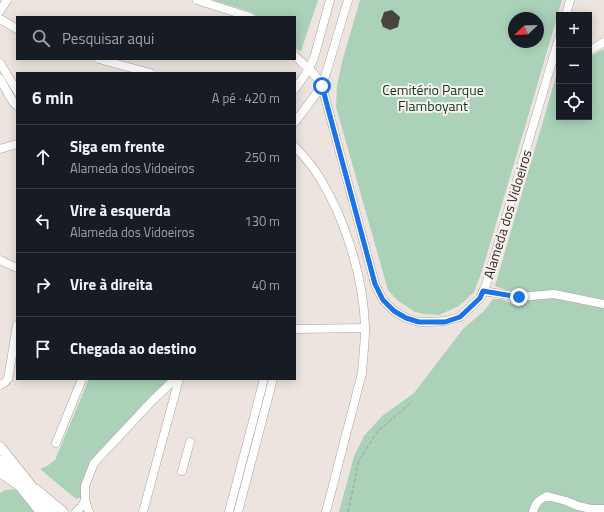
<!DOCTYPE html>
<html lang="pt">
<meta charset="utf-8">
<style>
:root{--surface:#171b24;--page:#20242c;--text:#f1f3f6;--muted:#9ea1a6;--line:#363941}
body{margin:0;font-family:"Titillium Web",sans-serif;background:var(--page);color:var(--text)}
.controls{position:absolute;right:12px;top:12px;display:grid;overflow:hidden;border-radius:0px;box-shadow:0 2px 10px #0003}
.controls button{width:36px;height:36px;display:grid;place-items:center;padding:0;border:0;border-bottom:1px solid var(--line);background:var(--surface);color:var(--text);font:20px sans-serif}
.compass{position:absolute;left:508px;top:12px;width:36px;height:36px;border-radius:50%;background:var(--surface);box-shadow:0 2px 10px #0003;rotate:247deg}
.stop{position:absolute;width:12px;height:12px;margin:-9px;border:3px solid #1a73e8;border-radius:50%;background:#fff}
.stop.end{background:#1a73e8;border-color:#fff;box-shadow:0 1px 4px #0008}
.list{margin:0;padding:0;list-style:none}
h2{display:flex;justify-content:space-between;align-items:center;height:52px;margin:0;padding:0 16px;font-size:17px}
h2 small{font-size:13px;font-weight:400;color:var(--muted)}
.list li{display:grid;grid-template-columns:26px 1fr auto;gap:12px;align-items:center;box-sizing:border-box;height:64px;padding:0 16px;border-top:1px solid var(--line)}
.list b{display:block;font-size:15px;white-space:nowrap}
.list p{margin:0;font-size:13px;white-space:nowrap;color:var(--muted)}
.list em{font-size:13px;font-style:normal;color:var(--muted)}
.icon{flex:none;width:22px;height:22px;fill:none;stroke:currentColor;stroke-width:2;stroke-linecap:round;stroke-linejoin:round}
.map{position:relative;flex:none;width:604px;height:512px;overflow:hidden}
.search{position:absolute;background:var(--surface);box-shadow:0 2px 10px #0003;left:16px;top:16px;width:280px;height:44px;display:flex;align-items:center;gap:10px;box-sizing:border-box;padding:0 14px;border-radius:0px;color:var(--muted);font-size:15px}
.panel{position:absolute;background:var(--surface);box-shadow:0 2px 10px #0003;left:16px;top:72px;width:280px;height:308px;border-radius:0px}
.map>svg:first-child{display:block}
.green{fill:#abd2b9;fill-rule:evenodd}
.building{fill:#48443e}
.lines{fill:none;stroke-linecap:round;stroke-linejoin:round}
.minor-casing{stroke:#aca39f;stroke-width:9}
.major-casing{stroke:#aca39f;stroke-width:11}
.path{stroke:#a49d9a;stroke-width:1;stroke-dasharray:4 2;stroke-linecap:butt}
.minor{stroke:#fff;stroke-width:8}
.major{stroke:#fff;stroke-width:10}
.route{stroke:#1a73e8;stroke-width:5}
.labels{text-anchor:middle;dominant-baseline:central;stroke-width:4;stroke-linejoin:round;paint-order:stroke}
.park-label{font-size:14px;fill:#023b22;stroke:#faf1ed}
.street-label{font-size:14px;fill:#2b2827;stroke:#faf1ed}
</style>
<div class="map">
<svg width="604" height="512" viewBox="0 0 604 512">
<rect width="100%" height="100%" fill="#ede4e0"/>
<g class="green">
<path d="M212 0H318L301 51 295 49V17H258L251 12Z"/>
<path d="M360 0H562L527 120 482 271 474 292 459 306 439 315 424 314 415 312 397 300 388 290 336 107 337 86 342 62ZM514 18H538V42H514Z"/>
<path d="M604 49V512H339L354 456 364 436 382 416 414 393 463 329 484 311 493 299H502L519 307V290L509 291 495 286 557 73 559 72V117H589V57Z"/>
<path d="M89 379H170L93 461 82 497 76 499 40 469 47 466 55 460Z"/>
<path d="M18 489 35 512H0V493L5 490Z"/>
</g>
<path class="building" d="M392 10 400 17 398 27 390 30 383 27 381 21 384 12Z"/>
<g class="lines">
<g class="minor-casing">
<g id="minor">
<path d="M197 0 250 17"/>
<path d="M0 11 7 0"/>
<path d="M566 15 570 0"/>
<path d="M0 19 17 29"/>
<path d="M589 51 604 42"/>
<path d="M295 56C305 66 316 73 322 86L375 284 383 300 394 311 406 318 419 322H430L445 321 460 317 480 298 486 285 559 38"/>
<path d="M99 59 150 73"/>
<path d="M0 63 17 91"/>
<path d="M0 79 13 102 17 106"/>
<path d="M295 89 309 69 314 58 330 0"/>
<path d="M295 122 322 86 328 67 348 0"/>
<path d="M295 147C305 157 314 168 321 180 346 221 364 280 365 328 365 343 363 358 362 373L326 512"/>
<path d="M0 149 17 144"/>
<path d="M0 260 17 268"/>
<path d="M483 291 519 297 554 294 604 304"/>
<path d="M295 329 365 328"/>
<path d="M0 385 4 383 8 379 17 325"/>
<path d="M56 443 82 379"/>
<path d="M182 471 190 442"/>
<path d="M0 473 17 485"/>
<path d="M37 489 64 512"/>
<path d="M76 512 82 506 85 500"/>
<path d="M89 512 85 500V486L94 463 152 401 175 379"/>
<path d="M143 512 179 379"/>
<path d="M229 512 264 379"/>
<path d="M238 512 273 379"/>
<path d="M533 512C535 503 539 500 547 496L566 501 578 506 591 509H604"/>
</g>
</g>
<g class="major-casing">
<g id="major">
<path d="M0 447 52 512"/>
<path d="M0 461 41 512"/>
</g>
</g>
<path class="path" d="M348 512 359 460 378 431 413 401"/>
<use href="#minor" class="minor"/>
<use href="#major" class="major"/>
</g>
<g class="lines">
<path class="route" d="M322 86 375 284 383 300 394 311 406 318 419 322H445L460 317 480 298 483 291 519 297"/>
</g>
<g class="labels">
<g class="park-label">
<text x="433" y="89">Cemitério Parque<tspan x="433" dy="16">Flamboyant</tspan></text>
</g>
<g class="street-label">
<text transform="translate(507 214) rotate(-73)">Alameda dos Vidoeiros</text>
</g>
</g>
</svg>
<div class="controls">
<button>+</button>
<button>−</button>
<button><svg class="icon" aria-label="locate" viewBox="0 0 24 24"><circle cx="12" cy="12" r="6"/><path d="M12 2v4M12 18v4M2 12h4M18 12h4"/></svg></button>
</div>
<svg class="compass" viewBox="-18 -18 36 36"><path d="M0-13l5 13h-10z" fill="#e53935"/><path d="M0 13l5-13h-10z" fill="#9ea1a6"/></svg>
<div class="stop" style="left:322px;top:86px"></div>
<div class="stop end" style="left:519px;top:297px"></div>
<div class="search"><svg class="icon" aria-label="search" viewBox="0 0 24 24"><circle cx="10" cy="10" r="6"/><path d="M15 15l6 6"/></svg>Pesquisar aqui</div>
<section class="panel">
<h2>6 min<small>A pé · 420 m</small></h2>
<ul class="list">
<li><svg class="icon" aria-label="ahead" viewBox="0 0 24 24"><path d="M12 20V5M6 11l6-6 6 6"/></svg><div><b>Siga em frente</b><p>Alameda dos Vidoeiros</p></div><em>250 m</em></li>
<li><svg class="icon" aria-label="left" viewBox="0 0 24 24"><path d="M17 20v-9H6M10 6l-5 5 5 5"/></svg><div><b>Vire à esquerda</b><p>Alameda dos Vidoeiros</p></div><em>130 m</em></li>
<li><svg class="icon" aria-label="right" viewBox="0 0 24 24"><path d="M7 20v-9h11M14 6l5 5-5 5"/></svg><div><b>Vire à direita</b></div><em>40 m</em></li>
<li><svg class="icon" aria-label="arrive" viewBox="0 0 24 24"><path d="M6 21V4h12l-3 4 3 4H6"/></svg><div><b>Chegada ao destino</b></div></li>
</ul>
</section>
</div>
